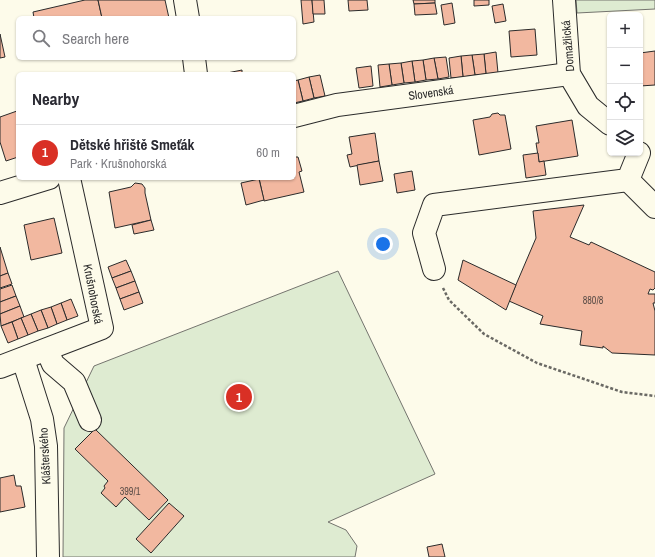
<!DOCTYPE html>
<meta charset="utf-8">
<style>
:root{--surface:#fff;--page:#f7f7f7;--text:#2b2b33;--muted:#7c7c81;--line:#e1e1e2;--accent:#d93025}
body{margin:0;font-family:"Archivo Narrow",sans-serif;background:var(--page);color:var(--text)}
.controls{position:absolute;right:12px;top:12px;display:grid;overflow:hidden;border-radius:6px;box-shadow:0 1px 3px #0004}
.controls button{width:36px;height:36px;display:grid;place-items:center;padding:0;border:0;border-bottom:1px solid var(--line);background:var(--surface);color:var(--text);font:20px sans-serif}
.you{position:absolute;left:383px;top:244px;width:14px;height:14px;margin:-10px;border:3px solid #fff;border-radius:50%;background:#1a73e8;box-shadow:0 0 0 6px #1a73e833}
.badge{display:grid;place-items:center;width:26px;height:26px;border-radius:50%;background:var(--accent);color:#fff;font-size:13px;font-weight:700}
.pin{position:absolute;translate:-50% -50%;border:2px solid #fff;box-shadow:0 1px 4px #0006}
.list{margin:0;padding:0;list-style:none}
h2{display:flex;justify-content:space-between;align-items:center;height:52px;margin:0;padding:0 16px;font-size:17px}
h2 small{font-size:13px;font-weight:400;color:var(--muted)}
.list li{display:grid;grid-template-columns:26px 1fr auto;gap:12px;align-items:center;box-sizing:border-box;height:56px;padding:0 16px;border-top:1px solid var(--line)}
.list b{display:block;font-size:15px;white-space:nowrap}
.list p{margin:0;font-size:13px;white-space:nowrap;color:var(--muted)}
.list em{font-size:13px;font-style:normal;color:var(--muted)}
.icon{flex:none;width:22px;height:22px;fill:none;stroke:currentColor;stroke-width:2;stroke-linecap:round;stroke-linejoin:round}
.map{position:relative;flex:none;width:655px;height:557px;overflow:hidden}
.search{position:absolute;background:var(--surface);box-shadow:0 1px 3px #0004;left:16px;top:16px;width:280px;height:44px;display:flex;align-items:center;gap:10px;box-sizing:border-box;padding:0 14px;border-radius:6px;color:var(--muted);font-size:15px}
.panel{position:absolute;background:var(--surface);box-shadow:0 1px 3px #0004;left:16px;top:72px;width:280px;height:108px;border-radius:6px}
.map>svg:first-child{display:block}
.green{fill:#deebd1;stroke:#74746e}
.building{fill:#f2b8a0;stroke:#2b2b2b}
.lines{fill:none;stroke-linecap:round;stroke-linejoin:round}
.minor-casing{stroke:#2b2b2b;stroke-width:24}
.path{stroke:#6a6964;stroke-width:2.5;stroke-dasharray:3 2;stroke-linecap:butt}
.minor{stroke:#fdfbea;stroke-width:22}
.labels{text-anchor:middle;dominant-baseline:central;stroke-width:3;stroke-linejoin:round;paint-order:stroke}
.number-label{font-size:10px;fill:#5d4e48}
.street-label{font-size:12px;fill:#2b2b2b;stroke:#fdfbea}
</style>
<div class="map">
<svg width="655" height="557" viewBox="0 0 655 557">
<rect width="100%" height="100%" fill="#fdfbea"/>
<g class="green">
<path d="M576 0H655V9L577 13Z"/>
<path d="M338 271 435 474 328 522 346 530 357 546 355 557H63L64 428 94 366Z"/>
</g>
<g class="building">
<path d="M85 0H98L102 18H34L33 12Z"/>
<path d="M98 0H165L169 18H102Z"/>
<path d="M301 0H312L314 22 303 24Z"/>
<path d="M312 0H324L325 14H313Z"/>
<path d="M348 0H367L368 10 349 11Z"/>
<path d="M413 0H435V3L414 4Z"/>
<path d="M474 0H489V5L474 6Z"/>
<path d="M435 3 437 14 415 15 414 4Z"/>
<path d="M452 3 455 23 444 25 441 5Z"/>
<path d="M503 4 506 21 495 23 492 6Z"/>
<path d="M535 29 537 55 511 57 509 31Z"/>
<path d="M0 34 5 57 0 58Z"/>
<path d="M655 51V85L640 86V53Z"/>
<path d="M496 52 498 73 486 74 484 54Z"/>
<path d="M484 54 486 74 475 75 472 55Z"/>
<path d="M472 55 475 75 463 77 461 56Z"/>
<path d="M461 56 463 77 451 78 449 58Z"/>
<path d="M446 57 449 77 438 79 434 58Z"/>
<path d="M434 58 438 79 426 80 423 60Z"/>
<path d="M423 60 426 80 415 82 412 61Z"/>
<path d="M412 61 415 82 404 83 401 63Z"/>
<path d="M401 63 404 83 392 85 389 64Z"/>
<path d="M389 64 392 85 380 87 378 65Z"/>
<path d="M371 66 373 86 359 88 356 68Z"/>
<path d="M242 70V74H222Z"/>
<path d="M320 75 325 96 314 98 309 77Z"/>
<path d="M309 77 314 98 303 101 298 80Z"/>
<path d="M298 80 303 101 294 103V81Z"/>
<path d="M17 111 18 157 6 161 0 142V117Z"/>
<path d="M498 113 500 115H505L511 149 479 155 473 120 490 117 492 114Z"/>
<path d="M572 120 578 156 539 162 536 143H539L536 126Z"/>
<path d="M375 133 379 161 350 167 347 155 352 154 349 137Z"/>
<path d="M538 153 539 162 544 161 546 175 526 178 523 155Z"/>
<path d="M294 157H298L302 171 299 172 304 192 264 201 259 178H294Z"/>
<path d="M379 161 383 181 360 185 357 165Z"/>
<path d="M412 171 415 190 397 193 394 174Z"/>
<path d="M259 179 264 200 246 205 241 183Z"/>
<path d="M135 183 142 184 145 188V193L151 220 115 228 109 192 131 187Z"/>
<path d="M584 205 570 237 589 245 591 242 655 272V288L653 290 650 289 648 294H655V303H653L655 311V355L612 353 603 346V348L580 345 582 331 540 324 543 316 509 301 536 238 533 211Z"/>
<path d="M54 218 62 253 31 260 24 225Z"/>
<path d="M151 220 154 230 134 234 132 225Z"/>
<path d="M0 247 8 273 0 276Z"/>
<path d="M126 260 131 271 112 278 108 267Z"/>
<path d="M463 260 516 285 506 310 458 280Z"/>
<path d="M131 271 135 281 116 288 112 278Z"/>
<path d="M8 273 12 284 0 288V276Z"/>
<path d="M135 281 139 292 120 299 116 288Z"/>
<path d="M12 285 16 296 0 302V289Z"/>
<path d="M139 292 143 303 124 310 120 299Z"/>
<path d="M16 296 20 306 0 314V302Z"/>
<path d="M71 299 78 316 67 320 61 303Z"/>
<path d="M61 303 67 320 57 324 51 307Z"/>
<path d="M20 306 24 317 1 326 0 314Z"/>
<path d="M51 307 57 324 48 328 41 310Z"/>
<path d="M41 310 48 328 38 331 31 314Z"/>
<path d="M31 314 38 331 28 335 21 318Z"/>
<path d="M21 318 28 335 18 339 12 322Z"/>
<path d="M12 322 18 339 8 343 1 326Z"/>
<path d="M95 429 168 500 149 520 125 497 116 507 101 493 105 488 104 486 108 481 75 449Z"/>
<path d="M14 475 16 486H21L25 507 0 512V478Z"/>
<path d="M169 503 184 516 151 553 136 539Z"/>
<path d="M442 544 445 557H429L427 547Z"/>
</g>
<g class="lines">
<g class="minor-casing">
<g id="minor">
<path d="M185 0 188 18"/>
<path d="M564 0 569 74 588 106 610 124"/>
<path d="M194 58 196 74"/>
<path d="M294 116 337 105 569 74"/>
<path d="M628 180 655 207"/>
<path d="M0 193 49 178"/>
<path d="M434 269 424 233 434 205 628 180 639 153"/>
<path d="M47 350 53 364 74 382 90 420"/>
<path d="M23 359 42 419 46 446 48 557"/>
<path d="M0 367 102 328 69 178"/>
</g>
</g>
<path class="path" d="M443 288 449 300 484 334 537 363 622 392 655 396"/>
<use href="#minor" class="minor"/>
</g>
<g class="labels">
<g class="number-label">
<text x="593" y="300">880/8</text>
<text x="130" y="491">399/1</text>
</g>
<g class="street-label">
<text transform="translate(568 46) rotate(-95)">Domažlická</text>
<text transform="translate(431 93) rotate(-8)">Slovenská</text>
<text transform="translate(93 294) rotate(79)">Krušnohorská</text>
<text transform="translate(45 456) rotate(-93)">Klášterského</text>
</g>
</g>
</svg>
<div class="controls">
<button>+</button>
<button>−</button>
<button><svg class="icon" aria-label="locate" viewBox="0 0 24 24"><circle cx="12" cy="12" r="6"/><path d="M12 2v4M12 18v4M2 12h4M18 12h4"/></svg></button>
<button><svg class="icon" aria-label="layers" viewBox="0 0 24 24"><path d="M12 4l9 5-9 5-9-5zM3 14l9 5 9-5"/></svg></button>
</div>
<div class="you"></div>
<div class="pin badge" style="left:239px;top:397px">1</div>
<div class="search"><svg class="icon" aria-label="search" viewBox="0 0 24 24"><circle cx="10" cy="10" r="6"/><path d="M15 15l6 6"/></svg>Search here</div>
<section class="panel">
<h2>Nearby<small></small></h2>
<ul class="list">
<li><span class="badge">1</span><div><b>Dětské hřiště Smeťák</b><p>Park · Krušnohorská</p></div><em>60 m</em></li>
</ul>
</section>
</div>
